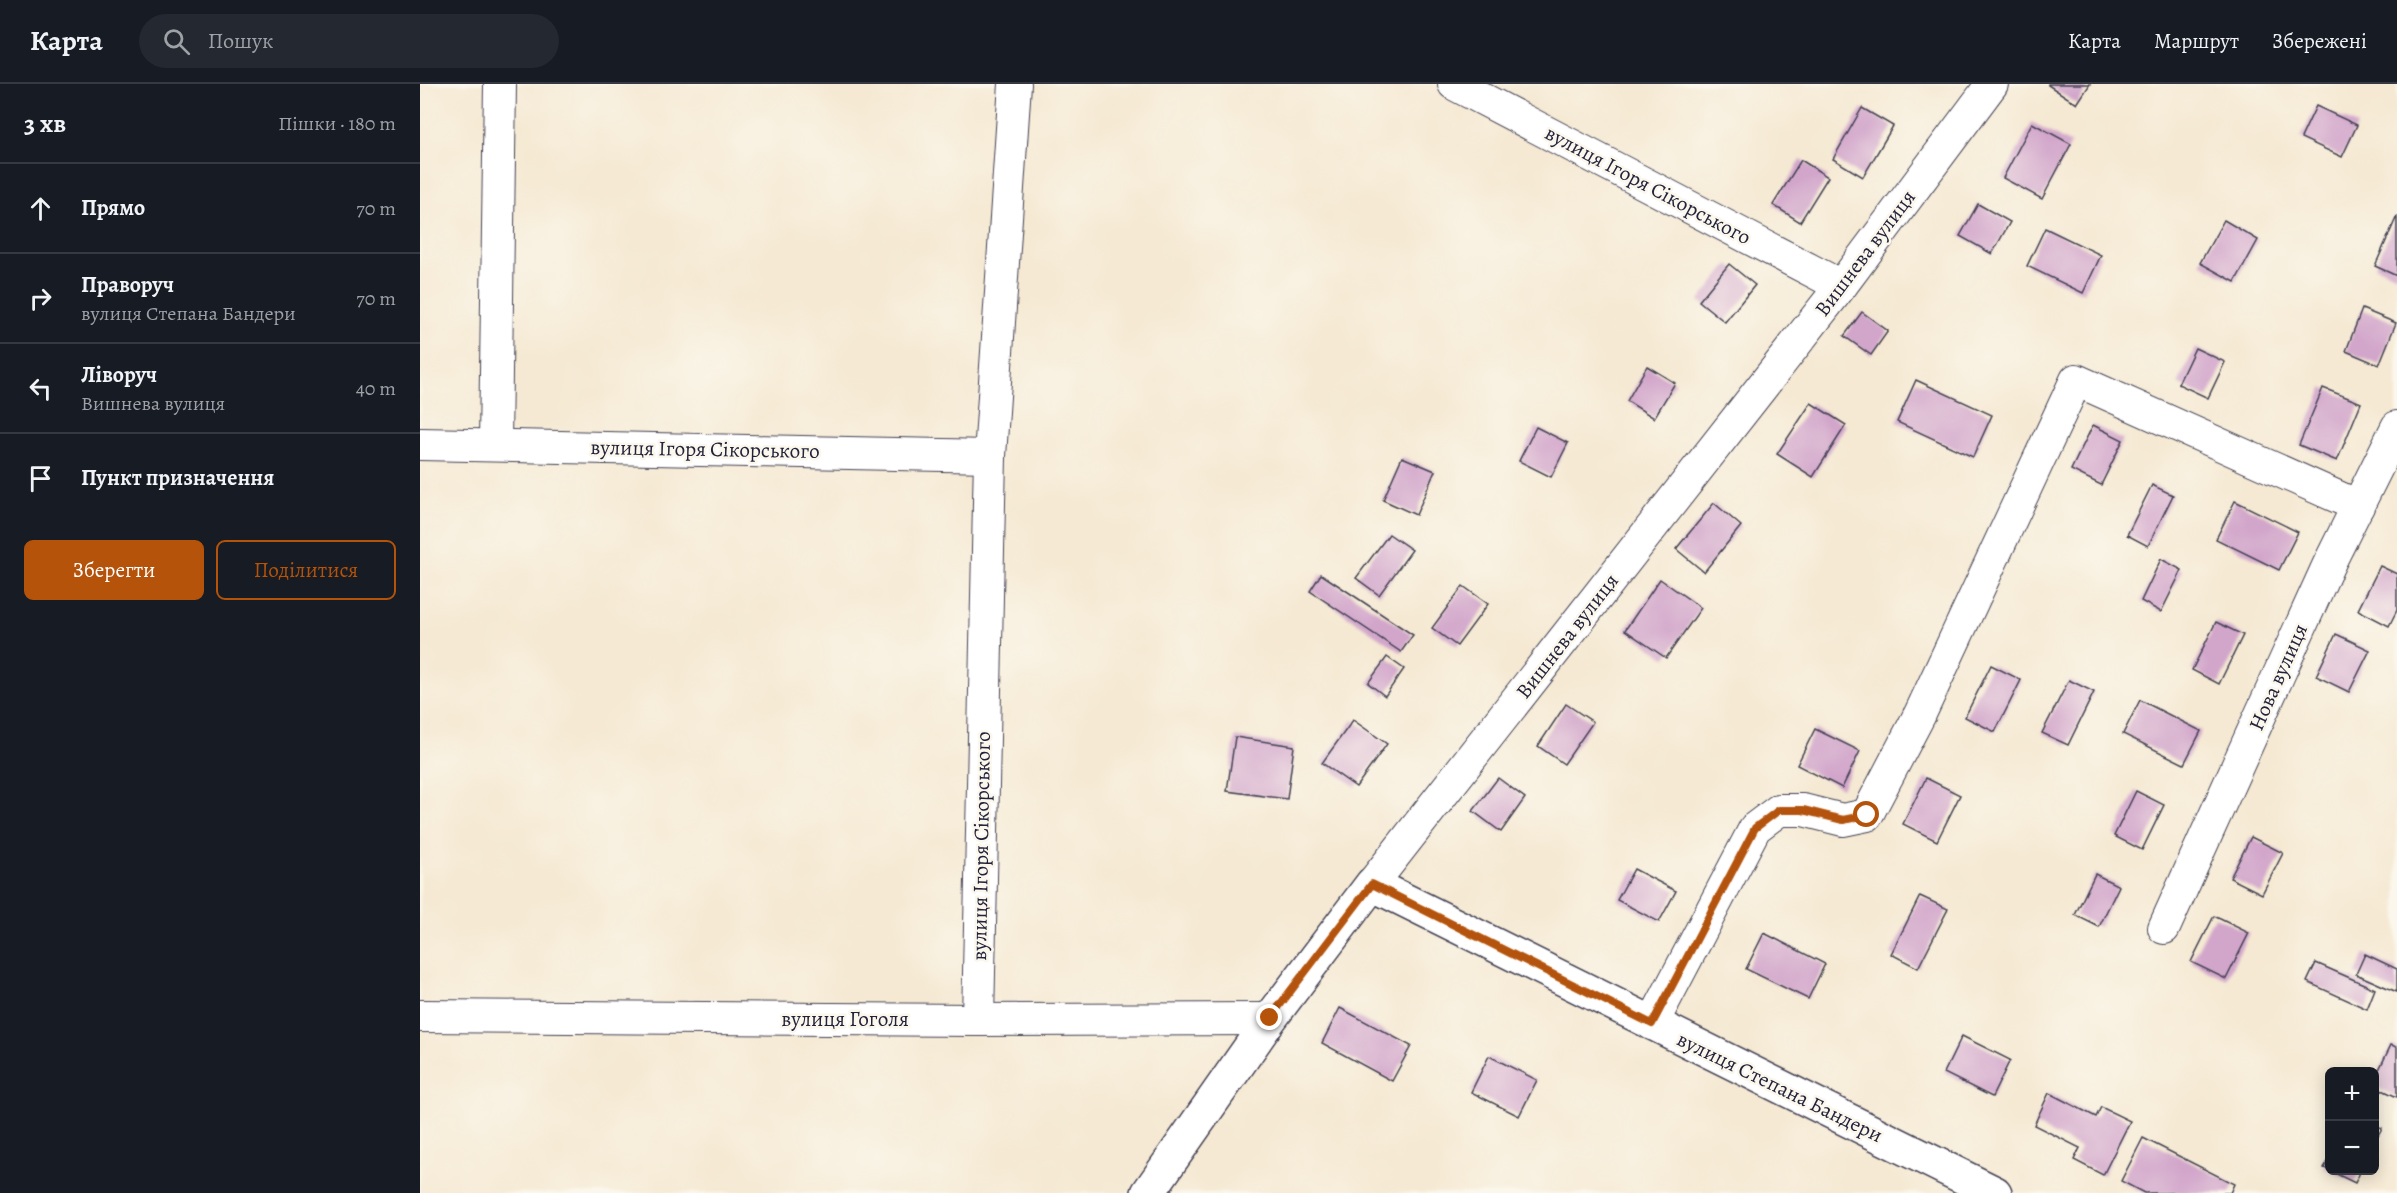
<!DOCTYPE html>
<html lang="uk">
<meta charset="utf-8">
<style>
:root{--surface:#171b24;--page:#242831;--text:#f1f3f6;--muted:#9ea1a6;--line:#363941;--accent:#b45309}
body{margin:0;font-family:Alegreya,serif;background:var(--page);color:var(--text)}
.controls{position:absolute;right:18px;bottom:18px;display:grid;overflow:hidden;border-radius:9px;box-shadow:0 3px 15px #0003}
.controls button{width:54px;height:54px;display:grid;place-items:center;padding:0;border:0;border-bottom:2px solid var(--line);background:var(--surface);color:var(--text);font:30px sans-serif}
.stop{position:absolute;width:18px;height:18px;margin:-14px;border:4px solid #b45309;border-radius:50%;background:#fff}
.stop.end{background:#b45309;border-color:#fff;box-shadow:0 2px 6px #0008}
.list{margin:0;padding:0;list-style:none}
h2{display:flex;justify-content:space-between;align-items:center;height:78px;margin:0;padding:0 24px;font-size:26px}
h2 small{font-size:20px;font-weight:400;color:var(--muted)}
.list li{display:grid;grid-template-columns:39px 1fr auto;gap:18px;align-items:center;box-sizing:border-box;height:90px;padding:0 24px;border-top:2px solid var(--line)}
.list b{display:block;font-size:22px;white-space:nowrap}
.list p{margin:0;font-size:20px;white-space:nowrap;color:var(--muted)}
.list em{font-size:20px;font-style:normal;color:var(--muted)}
.actions{display:flex;gap:12px;padding:18px 24px}
.actions a{flex:1;padding:14px 0;border:2px solid var(--accent);border-radius:9px;text-align:center;font-size:21px;color:var(--accent)}
.actions .main{background:var(--accent);color:#fff}
.icon{flex:none;width:33px;height:33px;fill:none;stroke:currentColor;stroke-width:2;stroke-linecap:round;stroke-linejoin:round}
.map{position:relative;flex:none;width:1977px;height:1109px;overflow:hidden}
header{display:flex;align-items:center;gap:36px;box-sizing:border-box;height:84px;padding:0 30px;background:var(--surface);border-bottom:2px solid var(--line)}
header strong{font-size:28px}
nav{display:flex;gap:33px;margin-inline-start:auto;font-size:21px}
.search{width:420px;height:54px;background:var(--page);display:flex;align-items:center;gap:15px;box-sizing:border-box;padding:0 21px;border-radius:33px;color:var(--muted);font-size:22px}
main{display:flex}
aside{flex:1;background:var(--surface)}
.map>svg:first-child{display:block}
.building{fill:#d2a6cb}
.lines{fill:none;stroke-linecap:round;stroke-linejoin:round}
.street-casing{stroke:#424052;stroke-width:34}
.primary-casing{stroke:#424052;stroke-width:36}
.street{stroke:#fff;stroke-width:32}
.primary{stroke:#fff;stroke-width:33}
.route{stroke:#b45309;stroke-width:8}
.labels{text-anchor:middle;dominant-baseline:central;stroke-width:5;stroke-linejoin:round;paint-order:stroke}
.street-label{font-size:21px;fill:#22223b;stroke:#fbf7ec}
</style>
<header>
<strong>Карта</strong>
<div class="search"><svg class="icon" aria-label="search" viewBox="0 0 24 24"><circle cx="10" cy="10" r="6"/><path d="M15 15l6 6"/></svg>Пошук</div>
<nav><a>Карта</a><a>Маршрут</a><a>Збережені</a></nav>
</header>
<main>
<aside>
<h2>3 хв<small>Пішки · 180 m</small></h2>
<ul class="list">
<li><svg class="icon" aria-label="ahead" viewBox="0 0 24 24"><path d="M12 20V5M6 11l6-6 6 6"/></svg><div><b>Прямо</b></div><em>70 m</em></li>
<li><svg class="icon" aria-label="right" viewBox="0 0 24 24"><path d="M7 20v-9h11M14 6l5 5-5 5"/></svg><div><b>Праворуч</b><p>вулиця Степана Бандери</p></div><em>70 m</em></li>
<li><svg class="icon" aria-label="left" viewBox="0 0 24 24"><path d="M17 20v-9H6M10 6l-5 5 5 5"/></svg><div><b>Ліворуч</b><p>Вишнева вулиця</p></div><em>40 m</em></li>
<li><svg class="icon" aria-label="arrive" viewBox="0 0 24 24"><path d="M6 21V4h12l-3 4 3 4H6"/></svg><div><b>Пункт призначення</b></div></li>
</ul>
<div class="actions"><a class="main">Зберегти</a><a>Поділитися</a></div>
</aside>
<div class="map">
<svg width="1977" height="1109" viewBox="0 0 1977 1109">
<rect width="100%" height="100%" fill="#fbf7ec"/>
<filter id="ink" filterUnits="userSpaceOnUse"><feTurbulence type="fractalNoise" baseFrequency=".0167" numOctaves="2"/><feDisplacementMap in="SourceGraphic" scale="12" xChannelSelector="R" yChannelSelector="G"/><feConvolveMatrix kernelMatrix="1 2 1 2 8 2 1 2 1" color-interpolation-filters="sRGB"/></filter>
<filter id="wash" filterUnits="userSpaceOnUse"><feTurbulence type="fractalNoise" baseFrequency=".008" numOctaves="4" result="noise"/><feDisplacementMap in="SourceGraphic" scale="24" xChannelSelector="R" yChannelSelector="G"/><feGaussianBlur stdDeviation="1.35" result="paint"/><feColorMatrix in="noise" values="0 0 0 0 0 0 0 0 0 0 0 0 0 0 0 0 0 1.4 0 .05"/><feComposite in="paint" operator="in"/></filter>
<g filter="url(#wash)">
<rect width="100%" height="100%" fill="#f5e9d3"/>
<g id="blocks">
<g class="building">
<path d="M1628 0H1670L1657 20 1628 1Z"/>
<path d="M1896 22 1937 41 1922 73 1881 54Z"/>
<path d="M1442 24 1473 42 1443 93 1413 75Z"/>
<path d="M1612 39 1651 60 1622 115 1583 94Z"/>
<path d="M1381 76 1408 93 1380 138 1353 121Z"/>
<path d="M1558 120 1590 138 1572 170 1540 152Z"/>
<path d="M1977 132V192L1955 182Z"/>
<path d="M1804 136 1838 156 1815 198 1780 179Z"/>
<path d="M1625 144 1681 171 1663 209 1607 182Z"/>
<path d="M1309 180 1335 201 1305 238 1279 217Z"/>
<path d="M1942 225 1976 239 1959 281 1926 267Z"/>
<path d="M1442 228 1468 247 1451 271 1424 252Z"/>
<path d="M1775 264 1805 278 1788 314 1758 300Z"/>
<path d="M1227 282 1255 299 1234 334 1207 317Z"/>
<path d="M1496 296 1572 331 1553 373 1477 338Z"/>
<path d="M1903 304 1941 319 1917 377 1879 361Z"/>
<path d="M1391 319 1426 341 1393 393 1357 370Z"/>
<path d="M1673 341 1703 356 1681 401 1651 386Z"/>
<path d="M1116 343 1148 359 1131 393 1099 377Z"/>
<path d="M982 373 1015 387 996 431 963 416Z"/>
<path d="M1732 401 1753 411 1728 462 1707 451Z"/>
<path d="M1815 417 1878 448 1859 486 1796 455Z"/>
<path d="M1294 419 1321 442 1284 488 1256 465Z"/>
<path d="M969 450 992 466 959 511 936 494Z"/>
<path d="M1741 475 1762 486 1741 528 1721 517Z"/>
<path d="M1960 482 1977 490V526L1969 542 1938 526Z"/>
<path d="M901 490 993 551 981 568 890 507Z"/>
<path d="M1240 495 1281 524 1246 574 1205 546Z"/>
<path d="M1043 502 1068 520 1037 562 1012 544Z"/>
<path d="M1796 538 1823 551 1799 600 1772 586Z"/>
<path d="M1916 550 1950 566 1929 608 1896 592Z"/>
<path d="M967 573 984 585 965 612 948 599Z"/>
<path d="M1571 581 1601 596 1575 648 1545 633Z"/>
<path d="M1649 596 1674 608 1648 661 1622 649Z"/>
<path d="M1720 616 1781 647 1764 680 1703 650Z"/>
<path d="M1146 620 1173 638 1144 680 1118 662Z"/>
<path d="M933 636 967 660 936 703 902 679Z"/>
<path d="M1395 645 1440 667 1422 704 1377 681Z"/>
<path d="M815 653 874 662 867 715 807 707Z"/>
<path d="M1078 694 1105 714 1081 748 1053 727Z"/>
<path d="M1506 694 1540 711 1517 757 1483 740Z"/>
<path d="M1716 707 1744 721 1722 766 1694 752Z"/>
<path d="M1831 753 1863 769 1842 810 1810 794Z"/>
<path d="M1214 785 1256 807 1239 838 1197 816Z"/>
<path d="M1675 790 1699 802 1679 843 1655 831Z"/>
<path d="M1500 812 1528 825 1498 884 1471 870Z"/>
<path d="M1794 832 1829 849 1806 895 1771 878Z"/>
<path d="M1344 849 1405 880 1388 915 1326 885Z"/>
<path d="M1945 870 1977 885V908L1936 890Z"/>
<path d="M1896 879 1955 905 1947 925 1887 898Z"/>
<path d="M920 924 991 962 972 997 902 959Z"/>
<path d="M1542 952 1590 976 1572 1013 1524 989Z"/>
<path d="M1971 961 1977 963V1013L1954 1002V996Z"/>
<path d="M1069 972 1117 996 1099 1032 1051 1008Z"/>
<path d="M1629 1009 1676 1033 1681 1023 1710 1037 1683 1091 1654 1076 1660 1064 1614 1041Z"/>
<path d="M1954 1041 1962 1044 1954 1059Z"/>
<path d="M1723 1054 1814 1100 1810 1109H1724L1701 1097Z"/>
<path d="M1910 1074V1086H1941L1935 1099 1904 1084Z"/>
</g>
</g>
</g>
<g filter="url(#ink)">
<use href="#blocks" fill-opacity="0" stroke="#424052" stroke-width="1.5"/>
<g class="lines">
<g class="street-casing">
<g id="street">
<path d="M1034 0 1421 202"/>
<path d="M0 360 570 372"/>
<path d="M75 360 80 0"/>
<path d="M952 800 1421 202 1572 0"/>
<path d="M1744 844 1908 482 1977 343"/>
<path d="M0 932 558 936 850 935"/>
<path d="M558 936 570 372 595 0"/>
<path d="M1232 940 1335 744 1359 726H1383L1423 736 1447 731 1500 630 1656 296 1938 422"/>
</g>
</g>
<g class="primary-casing">
<path id="primary" d="M728 1109 850 935 952 800 1575 1109"/>
</g>
<use href="#street" class="street"/>
<use href="#primary" class="primary"/>
</g>
</g>
<g class="lines" filter="url(#ink)">
<path class="route" d="M850 934 952 800 1232 940 1335 744 1359 726H1383L1423 736 1447 731"/>
</g>
<g class="labels">
<g class="street-label">
<text transform="translate(1228 101) rotate(28)">вулиця Ігоря Сікорського</text>
<text transform="translate(1445 169) rotate(-53)">Вишнева вулиця</text>
<text transform="translate(285 365) rotate(1)">вулиця Ігоря Сікорського</text>
<text transform="translate(1147 552) rotate(-52)">Вишнева вулиця</text>
<text transform="translate(1858 593) rotate(-66)">Нова вулиця</text>
<text transform="translate(561 762) rotate(-89)">вулиця Ігоря Сікорського</text>
<text x="425" y="935">вулиця Гоголя</text>
<text transform="translate(1360 1003) rotate(26)">вулиця Степана Бандери</text>
</g>
</g>
</svg>
<div class="controls">
<button>+</button>
<button>−</button>
</div>
<div class="stop" style="left:1447px;top:731px"></div>
<div class="stop end" style="left:850px;top:934px"></div>
</div>
</main>
